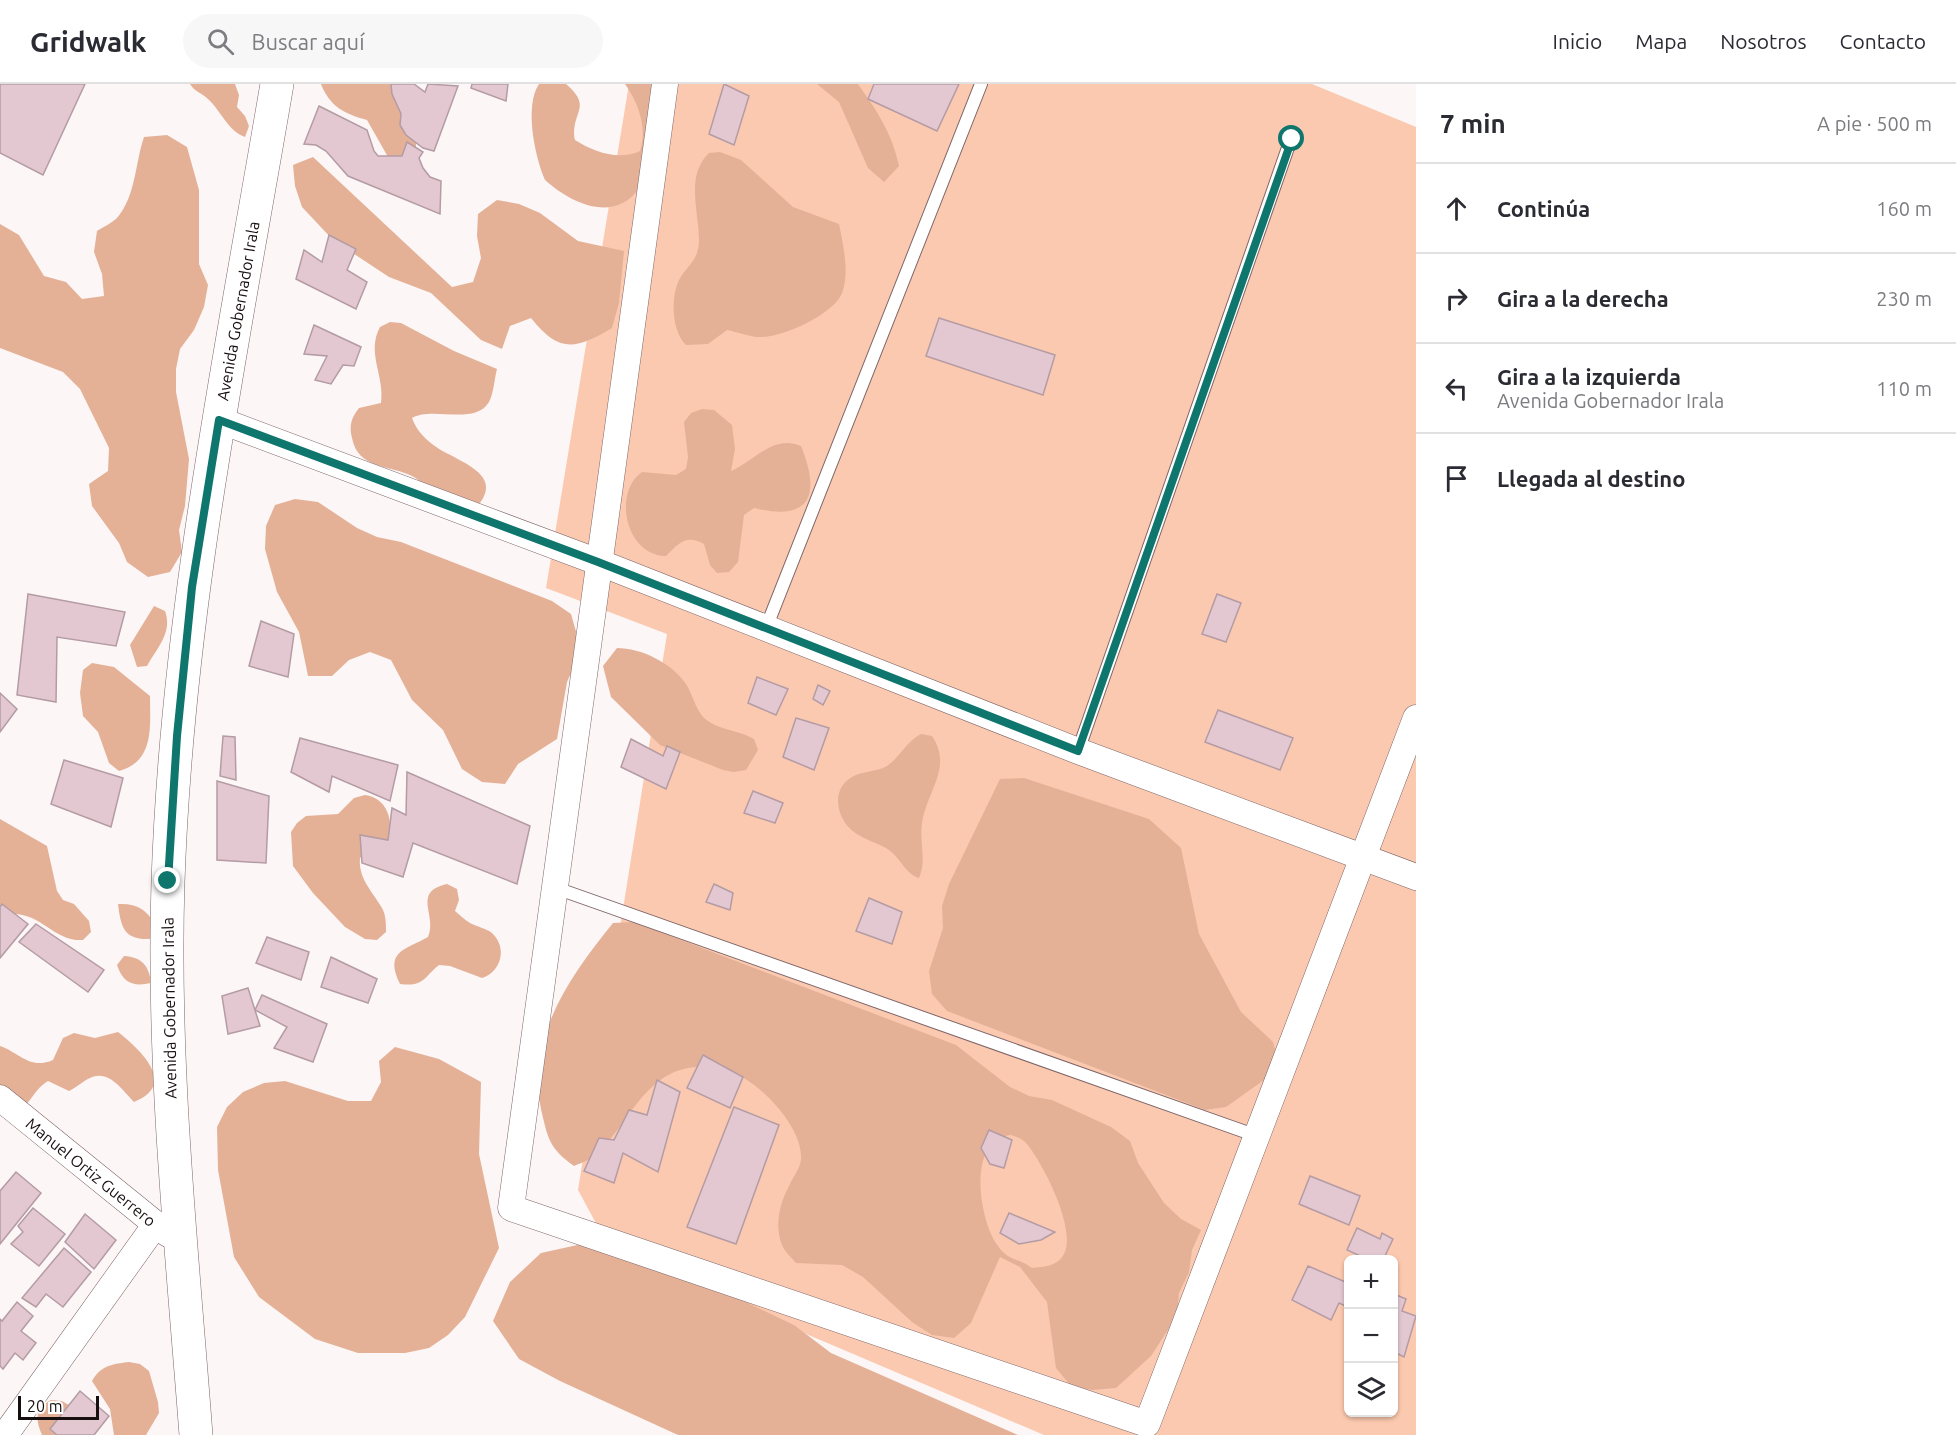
<!DOCTYPE html>
<html lang="es">
<meta charset="utf-8">
<style>
:root{--surface:#fff;--page:#f7f7f7;--text:#2b2b33;--muted:#7c7c81;--line:#e1e1e2}
body{margin:0;font-family:Ubuntu,sans-serif;background:var(--page);color:var(--text)}
.controls{position:absolute;right:18px;bottom:18px;display:grid;overflow:hidden;border-radius:9px;box-shadow:0 2px 4px #0004}
.controls button{width:54px;height:54px;display:grid;place-items:center;padding:0;border:0;border-bottom:2px solid var(--line);background:var(--surface);color:var(--text);font:30px sans-serif}
.scale{position:absolute;left:18px;bottom:15px;width:81px;box-sizing:border-box;padding-left:6px;border:3px solid #170e0f;border-top:0;font-size:16px;line-height:21px;white-space:nowrap;color:#170e0f;-webkit-text-stroke:4px #fff;paint-order:stroke}
.stop{position:absolute;width:18px;height:18px;margin:-14px;border:4px solid #0f766e;border-radius:50%;background:#fff}
.stop.end{background:#0f766e;border-color:#fff;box-shadow:0 2px 6px #0008}
.list{margin:0;padding:0;list-style:none}
h2{display:flex;justify-content:space-between;align-items:center;height:78px;margin:0;padding:0 24px;font-size:26px}
h2 small{font-size:20px;font-weight:400;color:var(--muted)}
.list li{display:grid;grid-template-columns:39px 1fr auto;gap:18px;align-items:center;box-sizing:border-box;height:90px;padding:0 24px;border-top:2px solid var(--line)}
.list b{display:block;font-size:22px;white-space:nowrap}
.list p{margin:0;font-size:20px;white-space:nowrap;color:var(--muted)}
.list em{font-size:20px;font-style:normal;color:var(--muted)}
.icon{flex:none;width:33px;height:33px;fill:none;stroke:currentColor;stroke-width:2;stroke-linecap:round;stroke-linejoin:round}
.map{position:relative;flex:none;width:1416px;height:1351px;overflow:hidden}
header{display:flex;align-items:center;gap:36px;box-sizing:border-box;height:84px;padding:0 30px;background:var(--surface);border-bottom:2px solid var(--line)}
header strong{font-size:28px}
nav{display:flex;gap:33px;margin-inline-start:auto;font-size:21px}
.search{width:420px;height:54px;background:var(--page);display:flex;align-items:center;gap:15px;box-sizing:border-box;padding:0 21px;border-radius:33px;color:var(--muted);font-size:22px}
main{display:flex}
aside{flex:1;background:var(--surface)}
.map>svg:first-child{display:block}
.green{fill:#fbc9af;fill-rule:evenodd}
.forest{fill:#e4b197;fill-rule:evenodd}
.building{fill:#e3c8d2;stroke:#b49ba4;stroke-width:1.5}
.lines{fill:none;stroke-linecap:round;stroke-linejoin:round}
.lane-casing{stroke:#7f6669;stroke-width:14}
.street-casing{stroke:#7f6669;stroke-width:27}
.primary-casing{stroke:#7f6669;stroke-width:34}
.lane{stroke:#fff;stroke-width:12}
.street{stroke:#fff;stroke-width:26}
.primary{stroke:#fff;stroke-width:33}
.route{stroke:#0f766e;stroke-width:8}
.labels{text-anchor:middle;dominant-baseline:central;stroke-width:4.5;stroke-linejoin:round;paint-order:stroke}
.street-label{font-size:16px;fill:#170e0f;stroke:#fff}
</style>
<header>
<strong>Gridwalk</strong>
<div class="search"><svg class="icon" aria-label="search" viewBox="0 0 24 24"><circle cx="10" cy="10" r="6"/><path d="M15 15l6 6"/></svg>Buscar aquí</div>
<nav><a>Inicio</a><a>Mapa</a><a>Nosotros</a><a>Contacto</a></nav>
</header>
<main>
<div class="map">
<svg width="1416" height="1351" viewBox="0 0 1416 1351">
<rect width="100%" height="100%" fill="#fcf6f6"/>
<path class="green" d="M629 0H1312L1416 43V1351H1044L611 1167 578 1106 667 550 546 504ZM1348 1176H1394V1328H1348Z"/>
<g class="forest">
<path d="M190 0H235L239 11 237 23 245 32 249 42 245 53C227 46 222 28 208 15 202 9 195 8 190 0Z"/>
<path d="M321 0H393L416 52V63L407 83 396 87 367 36C345 30 330 23 321 0Z"/>
<path d="M539 0H566C594 24 570 28 575 56 594 68 619 77 640 67 648 45 638 18 625 0H656C654 28 654 59 649 87 647 93 643 98 640 103 615 140 572 120 545 96 535 73 524 22 539 0Z"/>
<path d="M817 0H858C877 27 892 49 899 82L884 98 868 84 839 18Z"/>
<path d="M167 51 187 63 199 106V180L208 201 204 223 194 246 180 265 176 285V308L189 375 185 422 179 446 182 468 170 488 148 493 127 478 119 459 92 422 89 400 108 387 109 364 80 305 63 288 0 264V140L19 151 44 192 66 198 82 215 104 212 102 190 94 168 97 147C103 143 112 139 117 134 136 112 135 79 144 53Z"/>
<path d="M720 68 741 76 793 123 839 140C843 161 850 188 842 209 834 230 785 252 763 253 752 254 738 248 727 246L708 260 686 261C672 247 670 215 679 196 687 181 699 177 699 156 699 127 685 92 709 69Z"/>
<path d="M313 73 452 203 473 198 481 174 477 152 478 130 497 116 519 120 540 129 578 157 624 167 619 219 612 244C575 266 559 269 531 234L510 242 502 265 481 256 431 209 389 193 333 156 302 123 295 102 293 81Z"/>
<path d="M390 238 401 239 454 267 497 285C494 296 494 308 489 318 475 342 432 322 412 334 416 345 423 353 432 360 453 377 509 388 476 424 461 418 443 413 429 404 423 401 419 396 414 393 390 380 358 386 352 354 349 342 351 334 359 324L381 319C385 292 366 269 380 243Z"/>
<path d="M702 325 714 326 732 341 735 365 731 387C755 376 774 350 801 362 821 411 811 438 754 424L744 431 738 478 729 488 717 489 710 481 704 460C686 450 679 459 666 472 626 472 612 409 642 388L676 391 686 385 688 373 684 338 691 329Z"/>
<path d="M295 415 318 418 357 444 377 453 401 458 552 517 571 530 577 551V576L567 598 557 655 518 680 505 700 482 698 462 685 443 646 412 616 391 576 370 568 349 576 332 592H308L299 548 277 508 265 465 266 442 275 421Z"/>
<path d="M154 522 165 527C173 548 157 564 147 582L137 583 130 561Z"/>
<path d="M617 564C641 564 672 579 686 600 692 609 695 624 703 633 716 646 739 646 754 655L758 666 746 686 734 688 723 686 660 661 611 613 603 582Z"/>
<path d="M92 579 114 583 150 612C150 642 155 677 119 687L109 679 98 648 83 632 80 609 83 586Z"/>
<path d="M921 650 932 652C953 683 927 707 922 739 919 759 927 775 919 794 904 789 901 773 886 764 877 759 866 756 857 750 837 738 829 706 852 693 862 687 877 688 887 682 900 673 906 658 921 650Z"/>
<path d="M1024 694 1149 735 1181 764 1199 850 1241 928 1273 958 1279 979 1264 996 1226 1023 1205 1026 947 927 932 910 929 887 943 844 942 822 949 800 1000 695Z"/>
<path d="M365 711C387 714 394 736 388 756L369 765 360 774C358 794 372 807 382 824 386 831 386 840 386 848L377 856 365 855 345 843 313 809 293 782 291 748 297 739 306 732 338 730 354 714Z"/>
<path d="M0 735 47 762 57 807 63 816 74 820 89 837 91 848 83 856C54 858 41 828 11 830L0 846Z"/>
<path d="M447 800 457 805 459 816 455 827C460 831 465 836 470 839 477 843 486 844 492 849 508 864 501 888 482 894L450 882 439 881C423 894 424 903 400 900 384 867 405 866 428 853 438 832 411 808 447 800Z"/>
<path d="M118 820C136 819 147 825 155 841L150 855C124 856 121 844 118 820Z"/>
<path d="M634 838 956 961 1010 1003 1029 1012 1052 1016 1111 1043 1130 1057 1138 1079 1164 1119 1181 1135 1201 1146 1192 1166 1189 1188 1179 1209 1177 1232 1151 1272 1116 1304 1092 1306 1071 1302 1056 1284 1047 1218 1020 1183 1000 1173 971 1239 954 1254 932 1251 912 1238 863 1193 842 1181 796 1179C792 1174 784 1167 782 1161 774 1141 780 1118 790 1100 793 1093 801 1083 801 1075 803 1040 752 989 718 983 712 982 705 983 699 983 645 984 629 1042 595 1071 590 1076 581 1079 574 1082 549 1064 548 1055 541 1025 526 954 570 892 613 839ZM1011 1051C1017 1053 1023 1055 1027 1060 1043 1080 1077 1145 1064 1170 1058 1182 1044 1183 1032 1184 1018 1173 1009 1178 998 1162 979 1137 966 1055 1011 1051Z"/>
<path d="M124 872C142 873 149 882 151 899 133 903 123 899 117 881Z"/>
<path d="M118 948C141 966 178 1001 134 1018 122 1006 109 985 90 994 83 997 77 1003 69 1007L48 997C30 1007 26 1036 0 1031V962C20 969 30 986 53 976L63 954 74 949 95 954Z"/>
<path d="M395 963 439 975 481 998 479 1070 499 1164 465 1233 448 1251 429 1264 405 1269H358L315 1255 259 1213 234 1173 218 1086 217 1043 227 1023 243 1008 264 999 285 997 348 1017H371L381 998 379 977Z"/>
<path d="M582 1160 710 1201 794 1241 831 1269 1018 1351H678L560 1297 519 1275 493 1237 510 1198 541 1169Z"/>
<path d="M129 1278 140 1280 149 1287 158 1318 159 1329 146 1351H114L110 1325 92 1297C101 1281 113 1280 129 1278Z"/>
<path d="M51 1316 62 1317 72 1323 61 1351H42C35 1335 35 1324 51 1316Z"/>
</g>
<g class="building">
<path d="M0 0H85L43 91 0 69Z"/>
<path d="M391 0H414L425 8 428 0 458 2 434 67 423 64 406 51 400 41 401 30 392 10Z"/>
<path d="M472 0H508L506 17 471 4Z"/>
<path d="M724 0 749 12 734 61 709 50Z"/>
<path d="M874 0H959L937 47 868 15Z"/>
<path d="M319 22 367 46 374 67 378 72H402L407 58 423 68 419 74 423 84 430 93 441 97 440 130 348 92 326 67 316 61 304 60Z"/>
<path d="M329 151 356 165 347 186 367 198 356 225 296 195 304 166 322 178Z"/>
<path d="M939 234 1055 271 1043 311 926 272Z"/>
<path d="M314 241 361 263 354 282 343 281 331 300 315 296 327 272 304 270Z"/>
<path d="M28 510 125 528 116 562 57 553 56 618 17 611Z"/>
<path d="M1217 510 1241 519 1226 558 1202 550Z"/>
<path d="M261 537 294 550 288 593 249 582Z"/>
<path d="M757 593 788 605 776 631 748 619Z"/>
<path d="M818 601 830 607 823 621 813 615Z"/>
<path d="M0 609 17 625 0 648Z"/>
<path d="M1218 626 1293 654 1280 686 1205 658Z"/>
<path d="M796 634 829 644 814 686 783 673Z"/>
<path d="M223 652 235 653 236 696 220 692Z"/>
<path d="M300 654 398 681 390 717 332 692 329 708 291 688Z"/>
<path d="M631 655 663 672 667 662 680 668 666 705 621 683Z"/>
<path d="M64 676 123 694 111 743 51 720Z"/>
<path d="M407 688 530 742 517 800 413 759 403 793 362 779 360 751 388 756 392 724 406 731Z"/>
<path d="M217 697 269 712 266 779 217 776Z"/>
<path d="M753 707 783 719 775 739 744 729Z"/>
<path d="M714 800 733 809 730 826 706 818Z"/>
<path d="M869 814 902 828 892 860 856 847Z"/>
<path d="M2 820 28 840 0 874V823Z"/>
<path d="M36 840 104 886 88 908 19 858Z"/>
<path d="M267 853 309 868 301 896 256 879Z"/>
<path d="M331 873 377 895 368 919 321 903Z"/>
<path d="M248 904 260 942 228 950 222 912Z"/>
<path d="M262 911 327 940 313 978 274 964 287 943 255 926Z"/>
<path d="M703 971 743 993 730 1024 687 1004Z"/>
<path d="M657 996 680 1008 658 1088 623 1069 614 1099 584 1087 599 1054 614 1056 629 1026 647 1031Z"/>
<path d="M734 1023 779 1041 736 1160 687 1143Z"/>
<path d="M989 1046 1012 1056 1004 1084 990 1080 981 1064Z"/>
<path d="M16 1088 41 1109 0 1160V1107Z"/>
<path d="M1310 1092 1360 1112 1349 1141 1299 1120Z"/>
<path d="M33 1124 65 1150 39 1182 11 1160 23 1148 18 1142Z"/>
<path d="M1009 1129 1055 1148 1041 1156 1019 1160 1000 1149Z"/>
<path d="M85 1130 116 1156 94 1185 65 1158Z"/>
<path d="M1357 1144 1380 1155 1382 1149 1393 1155 1383 1176H1369L1347 1166Z"/>
<path d="M64 1164 91 1188 63 1223 46 1210 36 1223 22 1214Z"/>
<path d="M1308 1182 1348 1199V1223L1339 1219 1331 1236 1292 1216Z"/>
<path d="M1394 1210 1406 1215 1402 1227 1416 1232 1404 1273 1394 1268Z"/>
<path d="M17 1218 33 1232 21 1247 36 1259 23 1276 15 1269 3 1285 0 1282V1235L2 1237Z"/>
<path d="M80 1307 109 1332 94 1351H57L50 1345Z"/>
</g>
<g class="lines">
<g class="lane-casing">
<g id="lane">
<path d="M766 544 981 0"/>
<path d="M1078 667 1291 55"/>
<path d="M553 803 1257 1052"/>
</g>
</g>
<g class="street-casing">
<g id="street">
<path d="M665 0 511 1124 1147 1340 1416 634"/>
<path d="M219 336 598 478 1078 667 1416 793"/>
<path d="M0 1014 168 1150"/>
<path d="M5 1351 156 1140"/>
</g>
</g>
<g class="primary-casing">
<path id="primary" d="M196 1351C182 1167 162 983 168 798 177 529 232 265 277 0"/>
</g>
<use href="#lane" class="lane"/>
<use href="#street" class="street"/>
<use href="#primary" class="primary"/>
</g>
<g class="lines">
<path class="route" d="M168 797 177 652 192 503 219 336 598 478 1078 667 1292 55"/>
</g>
<g class="labels">
<g class="street-label">
<text transform="translate(238 227) rotate(-80)">Avenida Gobernador Irala</text>
<text transform="translate(169 924) rotate(-91)">Avenida Gobernador Irala</text>
<text transform="translate(91 1088) rotate(39)">Manuel Ortiz Guerrero</text>
</g>
</g>
</svg>
<div class="controls">
<button>+</button>
<button>−</button>
<button><svg class="icon" aria-label="layers" viewBox="0 0 24 24"><path d="M12 4l9 5-9 5-9-5zM3 14l9 5 9-5"/></svg></button>
</div>
<div class="scale">20 m</div>
<div class="stop" style="left:1292px;top:55px"></div>
<div class="stop end" style="left:168px;top:797px"></div>
</div>
<aside>
<h2>7 min<small>A pie · 500 m</small></h2>
<ul class="list">
<li><svg class="icon" aria-label="ahead" viewBox="0 0 24 24"><path d="M12 20V5M6 11l6-6 6 6"/></svg><div><b>Continúa</b></div><em>160 m</em></li>
<li><svg class="icon" aria-label="right" viewBox="0 0 24 24"><path d="M7 20v-9h11M14 6l5 5-5 5"/></svg><div><b>Gira a la derecha</b></div><em>230 m</em></li>
<li><svg class="icon" aria-label="left" viewBox="0 0 24 24"><path d="M17 20v-9H6M10 6l-5 5 5 5"/></svg><div><b>Gira a la izquierda</b><p>Avenida Gobernador Irala</p></div><em>110 m</em></li>
<li><svg class="icon" aria-label="arrive" viewBox="0 0 24 24"><path d="M6 21V4h12l-3 4 3 4H6"/></svg><div><b>Llegada al destino</b></div></li>
</ul>
</aside>
</main>
